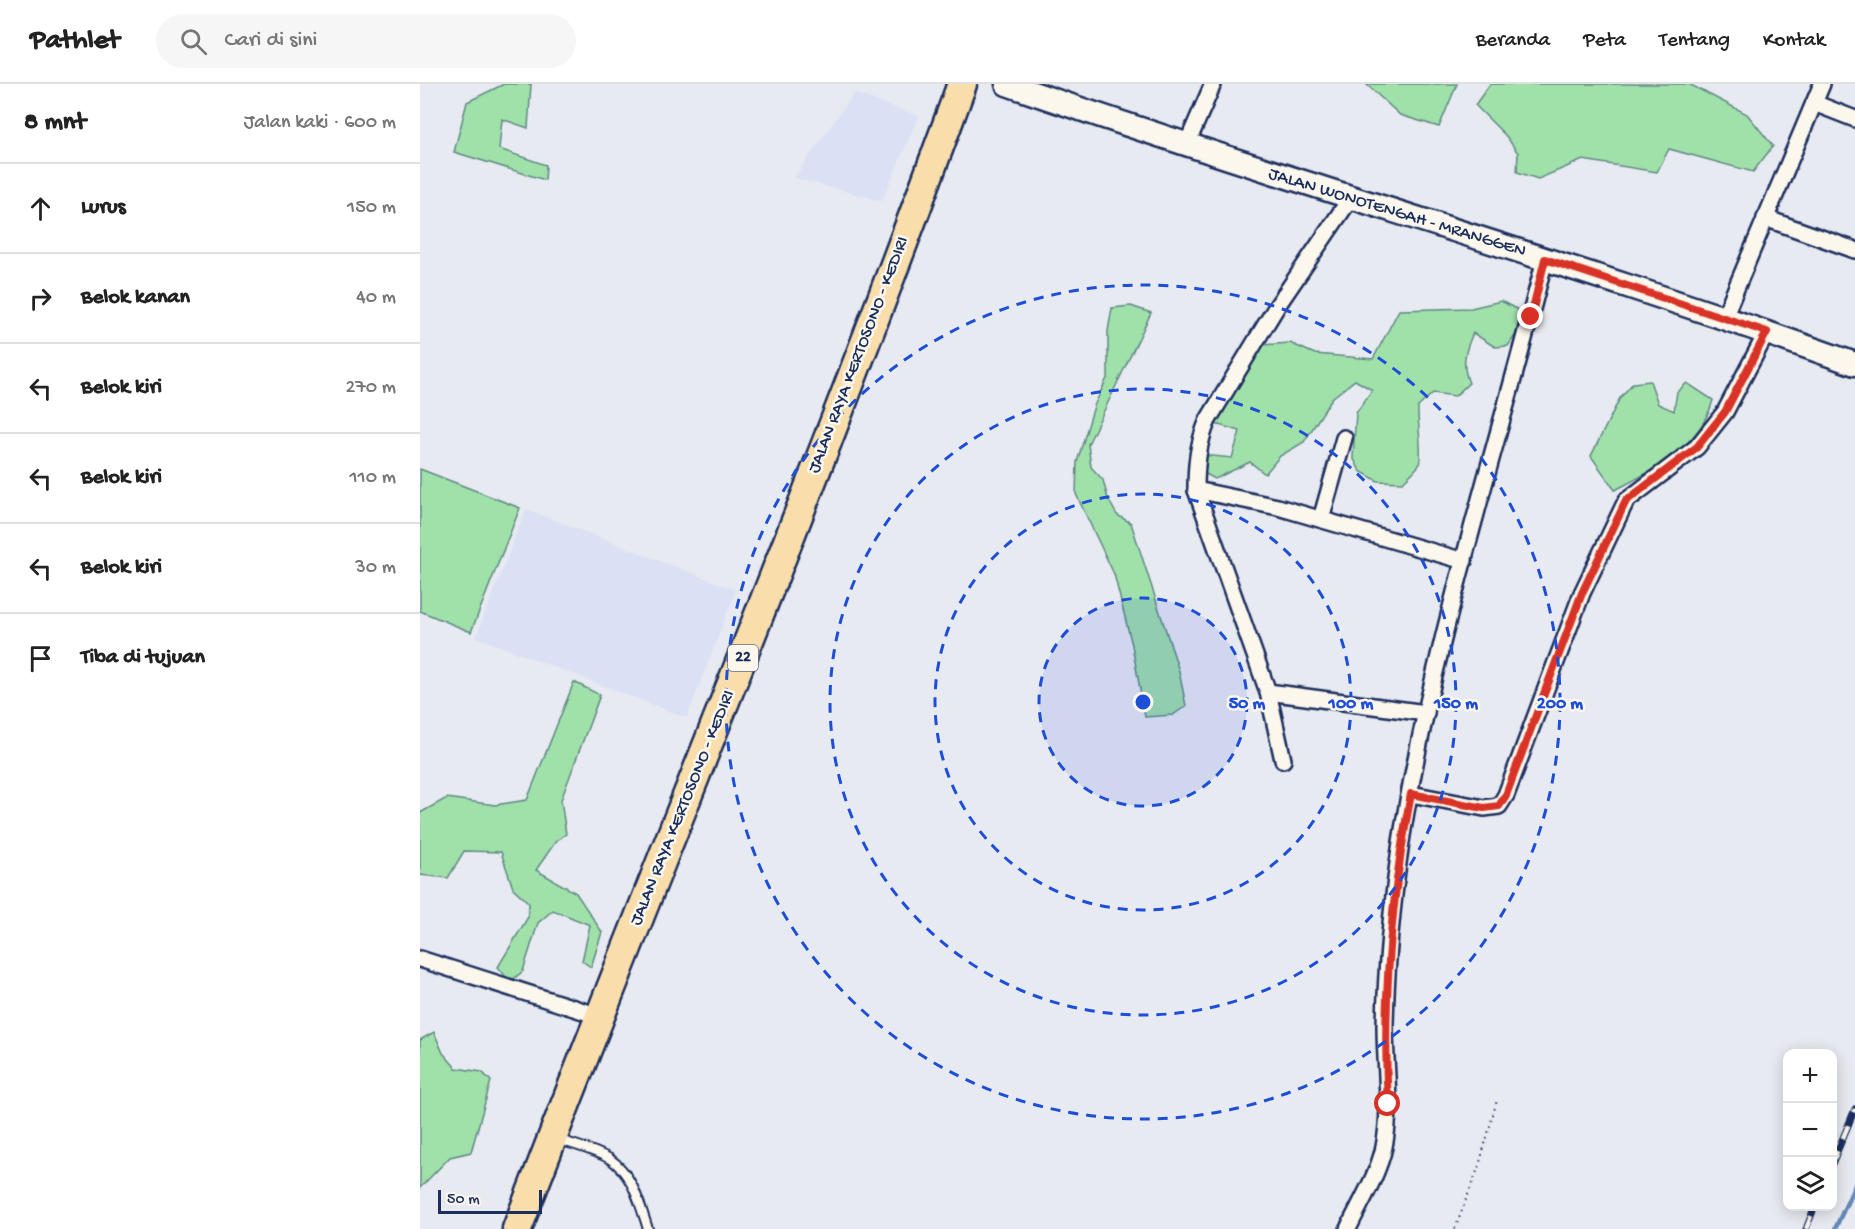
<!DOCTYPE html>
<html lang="id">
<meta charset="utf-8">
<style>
:root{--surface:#fff;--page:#f6f6f6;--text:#222;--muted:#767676;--line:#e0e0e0}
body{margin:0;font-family:"Gochi Hand",sans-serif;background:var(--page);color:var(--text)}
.controls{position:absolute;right:18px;bottom:18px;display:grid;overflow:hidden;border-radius:12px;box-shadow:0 3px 15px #0003}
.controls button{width:54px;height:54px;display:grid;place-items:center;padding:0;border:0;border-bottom:2px solid var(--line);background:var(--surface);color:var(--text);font:30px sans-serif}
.scale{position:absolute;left:18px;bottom:15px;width:104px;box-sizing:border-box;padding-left:6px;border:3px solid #1b2f5e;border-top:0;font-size:16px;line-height:21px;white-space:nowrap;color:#1b2f5e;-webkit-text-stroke:4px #fbf7ec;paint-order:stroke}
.stop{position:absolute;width:18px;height:18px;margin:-14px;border:4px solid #d93025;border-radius:50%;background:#fff}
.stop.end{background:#d93025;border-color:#fff;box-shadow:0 2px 6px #0008}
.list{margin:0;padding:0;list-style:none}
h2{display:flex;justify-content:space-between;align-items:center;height:78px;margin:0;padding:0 24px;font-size:26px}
h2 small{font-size:20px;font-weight:400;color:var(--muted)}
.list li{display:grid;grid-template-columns:39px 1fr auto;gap:18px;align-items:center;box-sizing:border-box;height:90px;padding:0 24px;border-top:2px solid var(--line)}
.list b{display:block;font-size:22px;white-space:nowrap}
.list em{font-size:20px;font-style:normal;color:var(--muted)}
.icon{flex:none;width:33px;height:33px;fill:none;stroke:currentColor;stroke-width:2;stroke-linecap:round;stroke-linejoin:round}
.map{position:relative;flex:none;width:1435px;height:1145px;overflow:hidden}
header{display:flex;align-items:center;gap:36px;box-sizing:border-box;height:84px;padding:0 30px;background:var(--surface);border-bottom:2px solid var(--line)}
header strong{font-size:28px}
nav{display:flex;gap:33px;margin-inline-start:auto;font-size:21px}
.search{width:420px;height:54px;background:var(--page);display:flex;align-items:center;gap:15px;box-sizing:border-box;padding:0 21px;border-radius:33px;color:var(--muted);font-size:22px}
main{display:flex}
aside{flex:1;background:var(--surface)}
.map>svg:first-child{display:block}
.built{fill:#dae1f4}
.green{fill:#a0e1aa;stroke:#5e8884;stroke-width:1.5}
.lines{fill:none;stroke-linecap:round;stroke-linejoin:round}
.stream{stroke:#6488b5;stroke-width:4.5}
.lane-casing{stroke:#1b2f5e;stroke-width:12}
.street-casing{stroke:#1b2f5e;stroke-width:20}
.secondary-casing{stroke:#1b2f5e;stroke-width:27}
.highway-casing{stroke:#1b2f5e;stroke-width:33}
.path{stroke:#1b2f5e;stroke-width:2;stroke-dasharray:1.5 4.5;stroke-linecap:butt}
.lane{stroke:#fbf7ec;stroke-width:8}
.street{stroke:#fbf7ec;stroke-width:15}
.secondary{stroke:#fbf7ec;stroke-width:22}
.highway{stroke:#f9deab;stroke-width:28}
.rail-casing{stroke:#1b2f5e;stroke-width:7}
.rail{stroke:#fbf7ec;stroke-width:4.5;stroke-dasharray:14;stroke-linecap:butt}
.route{stroke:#d93025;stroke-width:8}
.ring{fill:none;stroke:#1d4ed8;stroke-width:3;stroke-dasharray:10 8}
.labels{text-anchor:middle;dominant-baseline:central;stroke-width:5;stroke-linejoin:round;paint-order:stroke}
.shield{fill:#fbf7ec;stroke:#5e6b89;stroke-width:1.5}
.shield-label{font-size:16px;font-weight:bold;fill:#1b2f5e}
.street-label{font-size:18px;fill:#1b2f5e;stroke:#fbf7ec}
.centre{fill:#1d4ed8;stroke:#fbf7ec;stroke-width:3}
.ring-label{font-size:18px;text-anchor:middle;font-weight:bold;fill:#1d4ed8;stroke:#fbf7ec;stroke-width:5;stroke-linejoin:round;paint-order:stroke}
</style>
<header>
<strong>Pathlet</strong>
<div class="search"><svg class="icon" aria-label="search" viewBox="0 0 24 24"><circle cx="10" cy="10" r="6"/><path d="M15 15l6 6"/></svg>Cari di sini</div>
<nav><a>Beranda</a><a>Peta</a><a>Tentang</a><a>Kontak</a></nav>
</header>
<main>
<aside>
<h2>8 mnt<small>Jalan kaki · 600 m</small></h2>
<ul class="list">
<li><svg class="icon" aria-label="ahead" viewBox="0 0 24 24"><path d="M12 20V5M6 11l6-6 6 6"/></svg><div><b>Lurus</b></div><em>150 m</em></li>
<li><svg class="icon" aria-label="right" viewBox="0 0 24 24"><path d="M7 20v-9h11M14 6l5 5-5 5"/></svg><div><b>Belok kanan</b></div><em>40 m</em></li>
<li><svg class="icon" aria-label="left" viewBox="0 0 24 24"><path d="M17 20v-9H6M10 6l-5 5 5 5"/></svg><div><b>Belok kiri</b></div><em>270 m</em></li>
<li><svg class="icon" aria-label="left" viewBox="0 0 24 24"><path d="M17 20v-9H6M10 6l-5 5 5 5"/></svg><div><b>Belok kiri</b></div><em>110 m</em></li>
<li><svg class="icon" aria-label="left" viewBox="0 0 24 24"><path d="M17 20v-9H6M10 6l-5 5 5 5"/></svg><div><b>Belok kiri</b></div><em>30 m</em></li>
<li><svg class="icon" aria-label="arrive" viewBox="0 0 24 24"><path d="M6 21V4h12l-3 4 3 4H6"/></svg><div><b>Tiba di tujuan</b></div></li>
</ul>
</aside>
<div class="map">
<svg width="1435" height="1145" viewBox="0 0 1435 1145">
<rect width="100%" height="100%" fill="#e8eaf1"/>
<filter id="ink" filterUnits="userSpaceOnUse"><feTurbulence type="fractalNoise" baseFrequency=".0167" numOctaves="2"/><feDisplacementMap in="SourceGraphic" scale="12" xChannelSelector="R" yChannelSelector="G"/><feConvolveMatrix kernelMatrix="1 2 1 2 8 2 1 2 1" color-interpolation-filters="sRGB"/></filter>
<g filter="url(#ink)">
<g class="built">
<path d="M434 9 499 32 462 117 374 94Z"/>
<path d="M106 425 316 506 267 634 56 553Z"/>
</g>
<g class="green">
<path d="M84 0H111L108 44 82 35 79 65 126 81 125 96 34 68 47 18Z"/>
<path d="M946 0H1037L1019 43 980 31Z"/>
<path d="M1070 0H1269L1327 30 1353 62 1333 88 1249 65 1237 88 1163 76 1118 95 1097 88 1098 69 1086 52 1055 21Z"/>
<path d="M1081 217 1100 227V244L1088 262 1075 263 1053 249C1045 267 1041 280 1049 299L1035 312 1013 309 998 323C997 335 1003 372 999 380 997 386 987 393 983 398L958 397 940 387 933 373 936 329 952 306 935 296 912 314 884 358 860 372 845 390 830 378 795 395 782 388 784 371 812 374 820 347 795 340 808 313 842 261 870 259 895 270 953 275 979 226 1051 224Z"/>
<path d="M711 222 731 229 668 360 671 383 683 396 688 415 697 431 711 439 759 587 766 622 753 631 725 633 712 561 694 490 656 410 657 378 674 322 688 292V247L692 224Z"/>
<path d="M1230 297 1238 320 1254 327 1257 308 1267 299 1293 316C1281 361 1235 386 1195 406L1171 372 1200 314 1213 299Z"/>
<path d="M0 385 100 424 51 548 0 527Z"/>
<path d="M154 598 180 611 141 716 146 750 136 757 116 786 156 809 182 848 171 883 162 877 170 841 133 826 118 839 103 887 90 898 78 883 108 833 109 819 93 804 81 768 44 767 28 794 0 791V729L27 714 75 721 107 716Z"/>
<path d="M14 948 23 969 36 984 62 988 71 997 51 1068 30 1073 0 1104V956Z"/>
</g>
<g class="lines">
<path class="stream" d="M1415 1145 1435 1101"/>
<g class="lane-casing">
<path id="lane" d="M137 1055C154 1061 175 1066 190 1075 213 1090 220 1121 228 1145"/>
</g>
<g class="street-casing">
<g id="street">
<path d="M1394 19 1435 35"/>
<path d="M766 62 793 0"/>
<path d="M930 115 857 222 788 336C778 359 776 381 776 406L848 608 1006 629"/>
<path d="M1345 134 1435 166"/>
<path d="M1304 233 1402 0"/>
<path d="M776 406 858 423 1044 477"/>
<path d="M901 435 924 354"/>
<path d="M848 608 863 676"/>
<path d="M991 710 1064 724 1079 722 1086 711 1162 509 1206 417 1277 363 1305 328 1347 248"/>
<path d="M0 875 179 932"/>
<path d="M928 1145C940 1119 958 1091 964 1063 972 1023 965 983 965 943 966 881 972 819 981 758 1012 561 1076 369 1125 175"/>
</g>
</g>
<g class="secondary-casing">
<path id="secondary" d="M587 0C868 98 1155 179 1435 280"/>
</g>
<g class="highway-casing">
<path id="highway" d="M97 1145C244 763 402 385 542 0"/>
</g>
<path class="path" d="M1035 1145 1059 1082 1077 1016"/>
<use href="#lane" class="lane"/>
<use href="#street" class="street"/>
<use href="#secondary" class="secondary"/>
<use href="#highway" class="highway"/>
<g class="rail-casing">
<g id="rail">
<path d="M1412 1080 1435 1025"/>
<path d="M1386 1145 1395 1122"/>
</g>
</g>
<use href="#rail" class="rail"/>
</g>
</g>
<g class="lines" filter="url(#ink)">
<path class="route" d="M968 1020C962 915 971 813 991 710L1064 724 1079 722 1086 711 1162 509 1206 417 1277 363 1305 328 1347 248 1125 175 1111 233"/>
</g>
<circle cx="723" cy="618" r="104" fill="#1d4ed8" fill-opacity=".12"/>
<g class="ring">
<circle cx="723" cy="618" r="104"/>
<circle cx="723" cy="618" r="208"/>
<circle cx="723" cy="618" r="313"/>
<circle cx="723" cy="618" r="417"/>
</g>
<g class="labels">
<rect class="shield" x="308" y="561" width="30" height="26" rx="4.5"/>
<g class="shield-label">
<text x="323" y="574">22</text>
</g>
<g class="street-label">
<text transform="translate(977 129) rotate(17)">JALAN WONOTENGAH - MRANGGEN</text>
<text transform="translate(439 271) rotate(-69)">JALAN RAYA KERTOSONO - KEDIRI</text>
<text transform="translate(263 724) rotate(-68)">JALAN RAYA KERTOSONO - KEDIRI</text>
</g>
</g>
<circle cx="723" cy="618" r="9" class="centre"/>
<g class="ring-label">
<text x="827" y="624">50 m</text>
<text x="931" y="624">100 m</text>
<text x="1036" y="624">150 m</text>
<text x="1140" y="624">200 m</text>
</g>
</svg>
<div class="controls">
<button>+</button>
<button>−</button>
<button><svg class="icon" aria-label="layers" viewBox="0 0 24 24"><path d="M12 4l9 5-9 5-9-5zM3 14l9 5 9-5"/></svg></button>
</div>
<div class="scale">50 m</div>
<div class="stop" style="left:968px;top:1020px"></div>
<div class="stop end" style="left:1111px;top:233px"></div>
</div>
</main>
